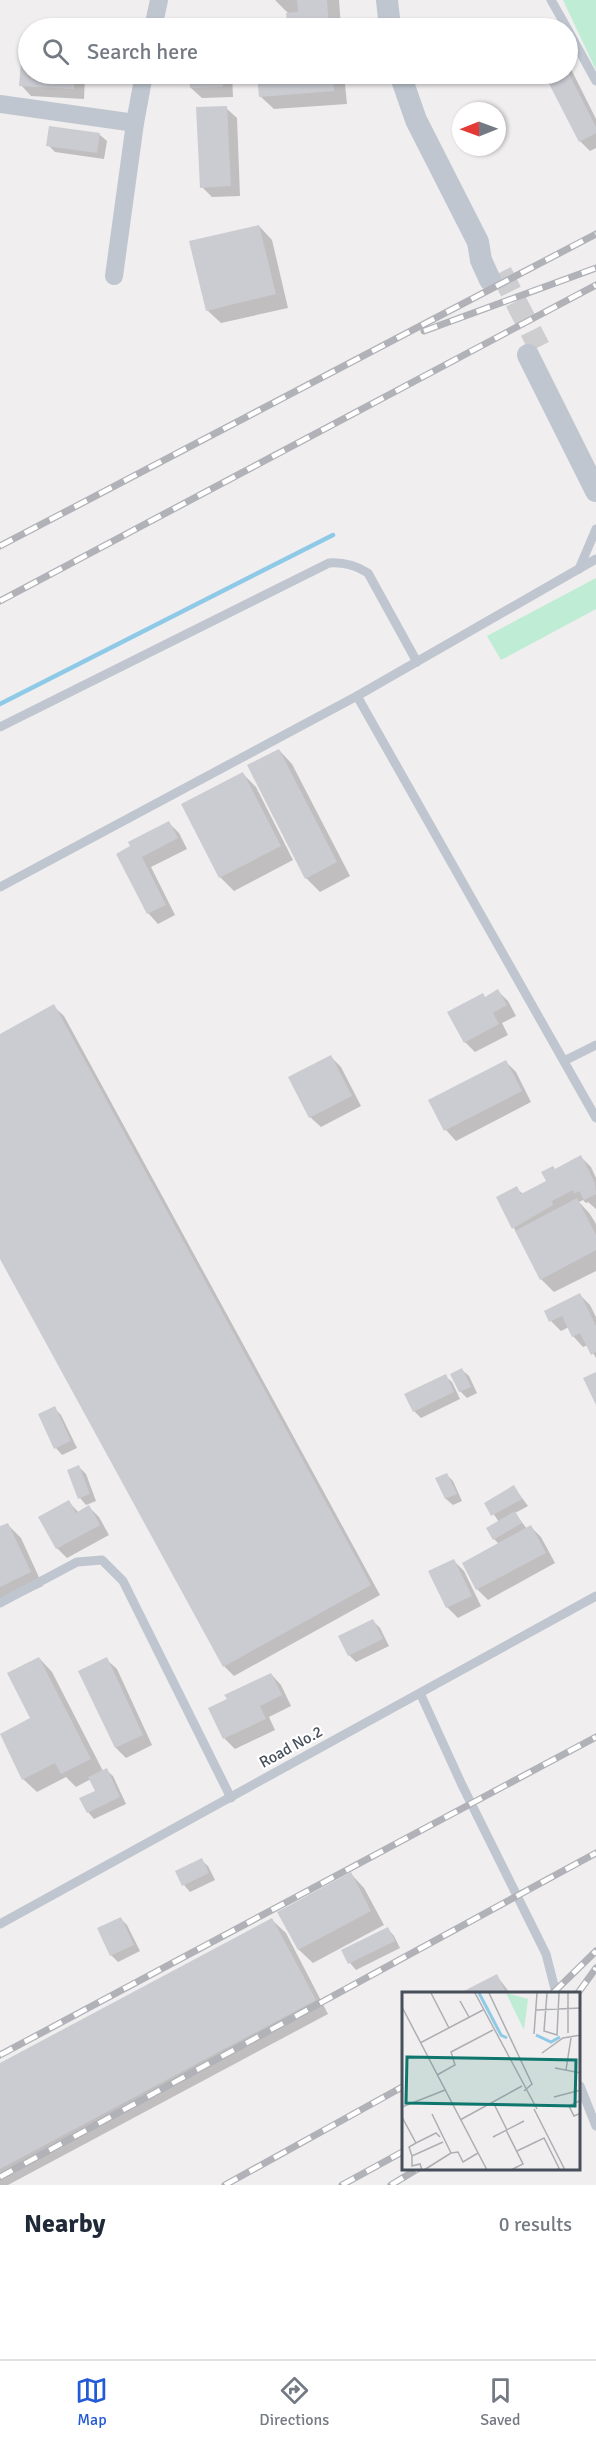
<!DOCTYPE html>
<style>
:root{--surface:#fff;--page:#f6f6f7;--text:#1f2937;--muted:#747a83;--line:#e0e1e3;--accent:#235bd6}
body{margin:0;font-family:Signika,sans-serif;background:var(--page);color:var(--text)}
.compass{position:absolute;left:452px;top:102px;width:54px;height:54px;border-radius:50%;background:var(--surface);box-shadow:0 2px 4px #0004;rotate:269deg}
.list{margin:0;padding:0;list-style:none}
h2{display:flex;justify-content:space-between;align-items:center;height:78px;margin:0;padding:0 24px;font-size:26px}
h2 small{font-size:20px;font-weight:400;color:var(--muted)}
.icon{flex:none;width:33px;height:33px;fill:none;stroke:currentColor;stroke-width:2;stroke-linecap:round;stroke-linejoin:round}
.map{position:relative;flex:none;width:596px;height:2185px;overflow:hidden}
.search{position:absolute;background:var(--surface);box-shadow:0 2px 4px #0004;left:18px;right:18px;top:18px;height:66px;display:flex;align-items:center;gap:15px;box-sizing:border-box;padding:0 21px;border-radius:33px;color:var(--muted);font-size:22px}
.sheet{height:174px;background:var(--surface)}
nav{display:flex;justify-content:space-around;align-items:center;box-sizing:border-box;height:84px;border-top:2px solid var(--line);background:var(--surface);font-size:16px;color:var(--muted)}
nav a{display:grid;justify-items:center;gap:3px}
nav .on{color:var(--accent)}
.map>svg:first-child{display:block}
.green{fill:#beecd5}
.shadow{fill:#0003}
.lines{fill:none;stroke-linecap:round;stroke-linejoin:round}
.stream{stroke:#8ecae7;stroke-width:4.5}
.building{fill:#cbccd2}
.tertiary-tunnel{stroke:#ceced0;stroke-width:22;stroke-dasharray:22 11;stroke-linecap:butt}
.service{stroke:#bfc6cf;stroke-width:9}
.minor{stroke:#bfc6cf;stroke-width:18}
.tertiary{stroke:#bfc6cf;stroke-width:22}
.rail-casing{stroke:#b0b2b8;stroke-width:7}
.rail{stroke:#fff;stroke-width:4.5;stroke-dasharray:14;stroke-linecap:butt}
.labels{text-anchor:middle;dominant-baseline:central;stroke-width:4.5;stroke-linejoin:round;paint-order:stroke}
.street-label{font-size:16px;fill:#474f5a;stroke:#fff}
.inset-river{fill:none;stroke:#8ecae7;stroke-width:3}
.inset-road{fill:none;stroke:#acaeb3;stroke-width:1.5}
.view{fill:#0f766e;fill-opacity:0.15;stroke:#0f766e;stroke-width:3}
.inset-edge{fill:none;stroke:#474f5a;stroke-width:3}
</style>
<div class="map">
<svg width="596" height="2185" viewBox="0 0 596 2185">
<rect width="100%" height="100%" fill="#f0eeee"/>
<g class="green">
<path d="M563 0H596V70Z"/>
<path d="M596 578V609L501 660 487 636Z"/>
</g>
<g class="shadow">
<path d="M275 0H339L341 28H245L288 25 290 15Z"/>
<path d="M22 63H28V74H82L85 76 84 99 31 96 21 85Z"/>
<path d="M568 63 596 119V148L590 151 580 141 546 74H568Z"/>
<path d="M191 74H232L233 97 202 98 191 88Z"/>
<path d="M259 74H344L347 104 274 109 260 96Z"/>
<path d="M226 108 237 118 240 196 212 197 202 187Z"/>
<path d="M100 135 107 141 104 159 55 152 48 145Z"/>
<path d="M259 226 272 240 288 308 221 323 207 310Z"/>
<path d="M279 750 292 764 350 876 320 892 306 878Z"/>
<path d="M242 773 256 787 293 860 234 891 220 877 183 804Z"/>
<path d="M169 823 179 833 187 849 151 867 175 915 158 924 148 913 118 854Z"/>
<path d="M498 991 508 1001 516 1016 502 1023 508 1035 475 1052 465 1042 486 998Z"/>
<path d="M53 1006 64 1016 380 1595 234 1676 224 1666 0 1256V1036Z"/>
<path d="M331 1057 341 1067 361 1106 321 1127 310 1117Z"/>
<path d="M506 1062 516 1072 531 1102 456 1141 446 1130 430 1101Z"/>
<path d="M581 1157 591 1167 596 1178V1209L588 1202 586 1203 583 1200 579 1202 590 1214 596 1224V1271L554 1292 541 1279 514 1228 516 1188 523 1194 548 1182 555 1170Z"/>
<path d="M580 1295 590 1305 596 1317V1358L588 1345 583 1347 573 1336 569 1327 561 1331 551 1321Z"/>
<path d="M462 1370 469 1376 477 1393 467 1398 460 1391 452 1374Z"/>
<path d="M445 1376 452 1382 460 1399 421 1418 414 1411Z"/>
<path d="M54 1408 61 1415 77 1448 62 1455 56 1448Z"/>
<path d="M79 1467 86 1474 96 1501 86 1505 80 1498Z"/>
<path d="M446 1474 453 1481 462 1501 453 1505 446 1499 437 1479Z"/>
<path d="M514 1487 528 1506 515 1513 527 1529 531 1527 541 1537 555 1563 488 1600 477 1589 464 1564 499 1544 494 1539 499 1522 486 1503Z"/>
<path d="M69 1502 79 1513 89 1507 99 1517 109 1535 67 1558 57 1548Z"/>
<path d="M7 1524 21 1538 43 1586 0 1606V1528Z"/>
<path d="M454 1561 464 1571 481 1606 458 1618 447 1607Z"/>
<path d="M373 1621 380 1628 389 1646 356 1662 349 1655Z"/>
<path d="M39 1658 52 1672 103 1771 106 1770 113 1776 126 1804 94 1819 88 1812 97 1791 91 1779 76 1787 66 1777 37 1792 23 1779Z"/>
<path d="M106 1659 117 1669 152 1745 126 1758 116 1748 80 1672Z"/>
<path d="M271 1674 281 1685 291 1706 269 1717 275 1730 235 1749 224 1738 210 1709Z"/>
<path d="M201 1860 208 1866 215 1880 190 1892 184 1885Z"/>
<path d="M351 1874 364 1888 384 1925 313 1963 299 1950 279 1912Z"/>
<path d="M121 1919 127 1925 140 1951 118 1962 111 1955Z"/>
<path d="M272 1920 286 1933 328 2014 8 2185H0V2065Z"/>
<path d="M388 1929 394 1936 400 1948 356 1970 350 1963 343 1951Z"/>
<path d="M497 1976 510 1993H464Z"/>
</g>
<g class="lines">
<path class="stream" d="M0 704 333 535"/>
</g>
<g class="building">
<path d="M297 0H327L329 28H240V27L287 24 286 13 298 12Z"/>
<path d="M21 61 28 62V74H75L74 89 19 86Z"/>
<path d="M189 74H223V87L190 88Z"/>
<path d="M257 74H333L334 91 259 97Z"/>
<path d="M544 74H569L596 127V133L579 142Z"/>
<path d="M227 106 231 186 200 188 196 107Z"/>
<path d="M49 126 100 133 97 153 46 146Z"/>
<path d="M259 225 276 294 206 311 189 241Z"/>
<path d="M279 749 337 862 305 879 247 765Z"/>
<path d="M243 772 281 846 219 878 181 804Z"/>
<path d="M169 821 178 838 142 857 166 905 147 914 116 854 130 846 128 842Z"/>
<path d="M498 989 507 1005 493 1013 499 1024 464 1043 447 1012 483 993 485 997Z"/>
<path d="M54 1004 371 1585 223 1667 0 1259V1034Z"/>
<path d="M331 1055 352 1096 309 1118 288 1077Z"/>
<path d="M506 1060 522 1091 444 1131 428 1100Z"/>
<path d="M581 1155 595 1183 596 1194 584 1200 579 1191 574 1194 573 1190 552 1201 553 1205 512 1229 496 1197 517 1186 521 1194 546 1181 541 1172 553 1166 555 1169Z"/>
<path d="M577 1198 596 1235V1250L540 1280 515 1231Z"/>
<path d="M580 1293 596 1326V1352L591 1355 580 1333 572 1337 562 1316 549 1322 544 1311Z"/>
<path d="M462 1368 471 1387 459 1392 450 1374Z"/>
<path d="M596 1372V1405L583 1378Z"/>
<path d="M446 1374 454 1392 413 1412 404 1394Z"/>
<path d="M55 1406 71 1441 54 1449 38 1414Z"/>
<path d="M79 1465 90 1494 78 1499 67 1470Z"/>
<path d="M447 1473 457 1494 445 1499 435 1478Z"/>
<path d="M514 1485 522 1499 491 1516 484 1503Z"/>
<path d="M69 1500 76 1513 89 1505 100 1525 56 1549 38 1517Z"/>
<path d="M515 1511 522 1523 493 1540 486 1528Z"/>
<path d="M8 1523 31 1572 0 1587V1526Z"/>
<path d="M531 1525 546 1553 476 1590 462 1563Z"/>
<path d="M454 1559 472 1596 446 1608 428 1571Z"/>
<path d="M373 1619 383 1639 348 1656 338 1636Z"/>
<path d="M39 1657 91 1759 61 1774 55 1763 22 1780 0 1734 30 1718 7 1673Z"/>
<path d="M107 1657 143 1735 115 1748 78 1671Z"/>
<path d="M271 1673 282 1695 260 1706 266 1719 223 1739 208 1708 227 1699 224 1695Z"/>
<path d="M107 1768 120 1797 87 1813 79 1798 95 1791 88 1777Z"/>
<path d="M202 1858 209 1873 182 1886 175 1871Z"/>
<path d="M351 1872 371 1911 298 1950 277 1912Z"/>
<path d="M121 1917 134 1945 110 1956 97 1928Z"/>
<path d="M272 1918 316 2000 0 2169V2063Z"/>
<path d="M388 1927 395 1941 348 1964 341 1950Z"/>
<path d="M497 1974 506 1993H460Z"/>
</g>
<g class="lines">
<path class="tertiary-tunnel" d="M501 272 539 347"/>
<g class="service">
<path d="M551 0 567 28"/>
<path d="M568 30 596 81"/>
<path d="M579 569 596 529"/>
<path d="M357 696 596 1118"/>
<path d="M0 727 329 563C344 562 355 565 368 573L417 662"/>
<path d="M0 887 357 696 596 559"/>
<path d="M564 1061 596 1045"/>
<path d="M0 1603 77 1562 102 1560 123 1581 231 1798"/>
<path d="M420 1693 462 1785 546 1954 556 1993"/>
<path d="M0 1924 596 1596"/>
<path d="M580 2086 596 2126"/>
</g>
<g class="minor">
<path d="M153 28 159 0"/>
<path d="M0 104 135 123"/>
<path d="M114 276 135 123 144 74"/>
</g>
<g class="tertiary">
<path d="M387 0 390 28"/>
<path d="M400 74 416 120 478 242 481 260 490 280"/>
<path d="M528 355 596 491"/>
</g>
<g class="rail-casing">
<g id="rail">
<path d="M424 331 596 268"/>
<path d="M0 546 596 234"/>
<path d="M0 601 596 285"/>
<path d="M553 1993 596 1951"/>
<path d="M578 1993 596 1968"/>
<path d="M0 2055 596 1737"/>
<path d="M0 2177 596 1853"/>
<path d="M225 2185 404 2086"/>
<path d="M342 2185 404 2151"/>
<path d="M391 2185 419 2168"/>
</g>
</g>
<use href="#rail" class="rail"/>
</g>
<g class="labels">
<g class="street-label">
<text transform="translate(291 1747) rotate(-29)">Road No.2</text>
</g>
</g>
<g transform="translate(402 1992)">
<rect width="178" height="178" fill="#f0eeee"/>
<path d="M104 1 126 7 122 38Z" fill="#beecd5"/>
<path class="inset-river" d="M77 1 99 43 105 46M134 43 149 50 158 45"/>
<path class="inset-road" d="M29 1 47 36M73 1 135 117M87 1 130 92 122 99M145 1 142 39 155 43 157 1M166 1V41M58 9 67 25M0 15 85 178M134 18 179 16M132 42 135 1M18 51 81 18M140 61 161 46 179 43M153 76 179 81M164 78 169 46M35 83 53 73 49 60 91 38M152 105 179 98M179 108 167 114 172 124 179 121M91 110 105 138M0 115 43 98M132 117 163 178M30 122 49 161 56 160 61 170 76 161M0 125 14 151 34 141 38 145M58 128 120 94M104 138 121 172 109 178M91 145 122 129M14 151 7 155 10 164 41 150M115 159 142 146 157 176 155 178M10 164V174L18 172 20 178M22 178 49 161"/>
<path class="view" d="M5 65 174 68 173 114 4 111Z"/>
<rect width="178" height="178" class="inset-edge"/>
</g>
</svg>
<svg class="compass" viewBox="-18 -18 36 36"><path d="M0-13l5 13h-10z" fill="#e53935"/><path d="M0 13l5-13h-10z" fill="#747a83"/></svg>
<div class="search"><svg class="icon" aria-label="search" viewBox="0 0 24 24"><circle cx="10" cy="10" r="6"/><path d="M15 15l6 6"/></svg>Search here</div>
</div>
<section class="sheet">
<h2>Nearby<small>0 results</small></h2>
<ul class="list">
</ul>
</section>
<nav>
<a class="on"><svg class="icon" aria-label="map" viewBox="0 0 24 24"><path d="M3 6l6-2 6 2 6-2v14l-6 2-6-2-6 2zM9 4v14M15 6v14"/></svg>Map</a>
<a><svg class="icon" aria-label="directions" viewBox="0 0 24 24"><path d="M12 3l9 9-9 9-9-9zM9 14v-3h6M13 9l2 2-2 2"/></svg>Directions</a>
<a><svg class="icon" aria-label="saved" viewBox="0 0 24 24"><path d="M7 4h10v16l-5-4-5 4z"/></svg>Saved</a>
</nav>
